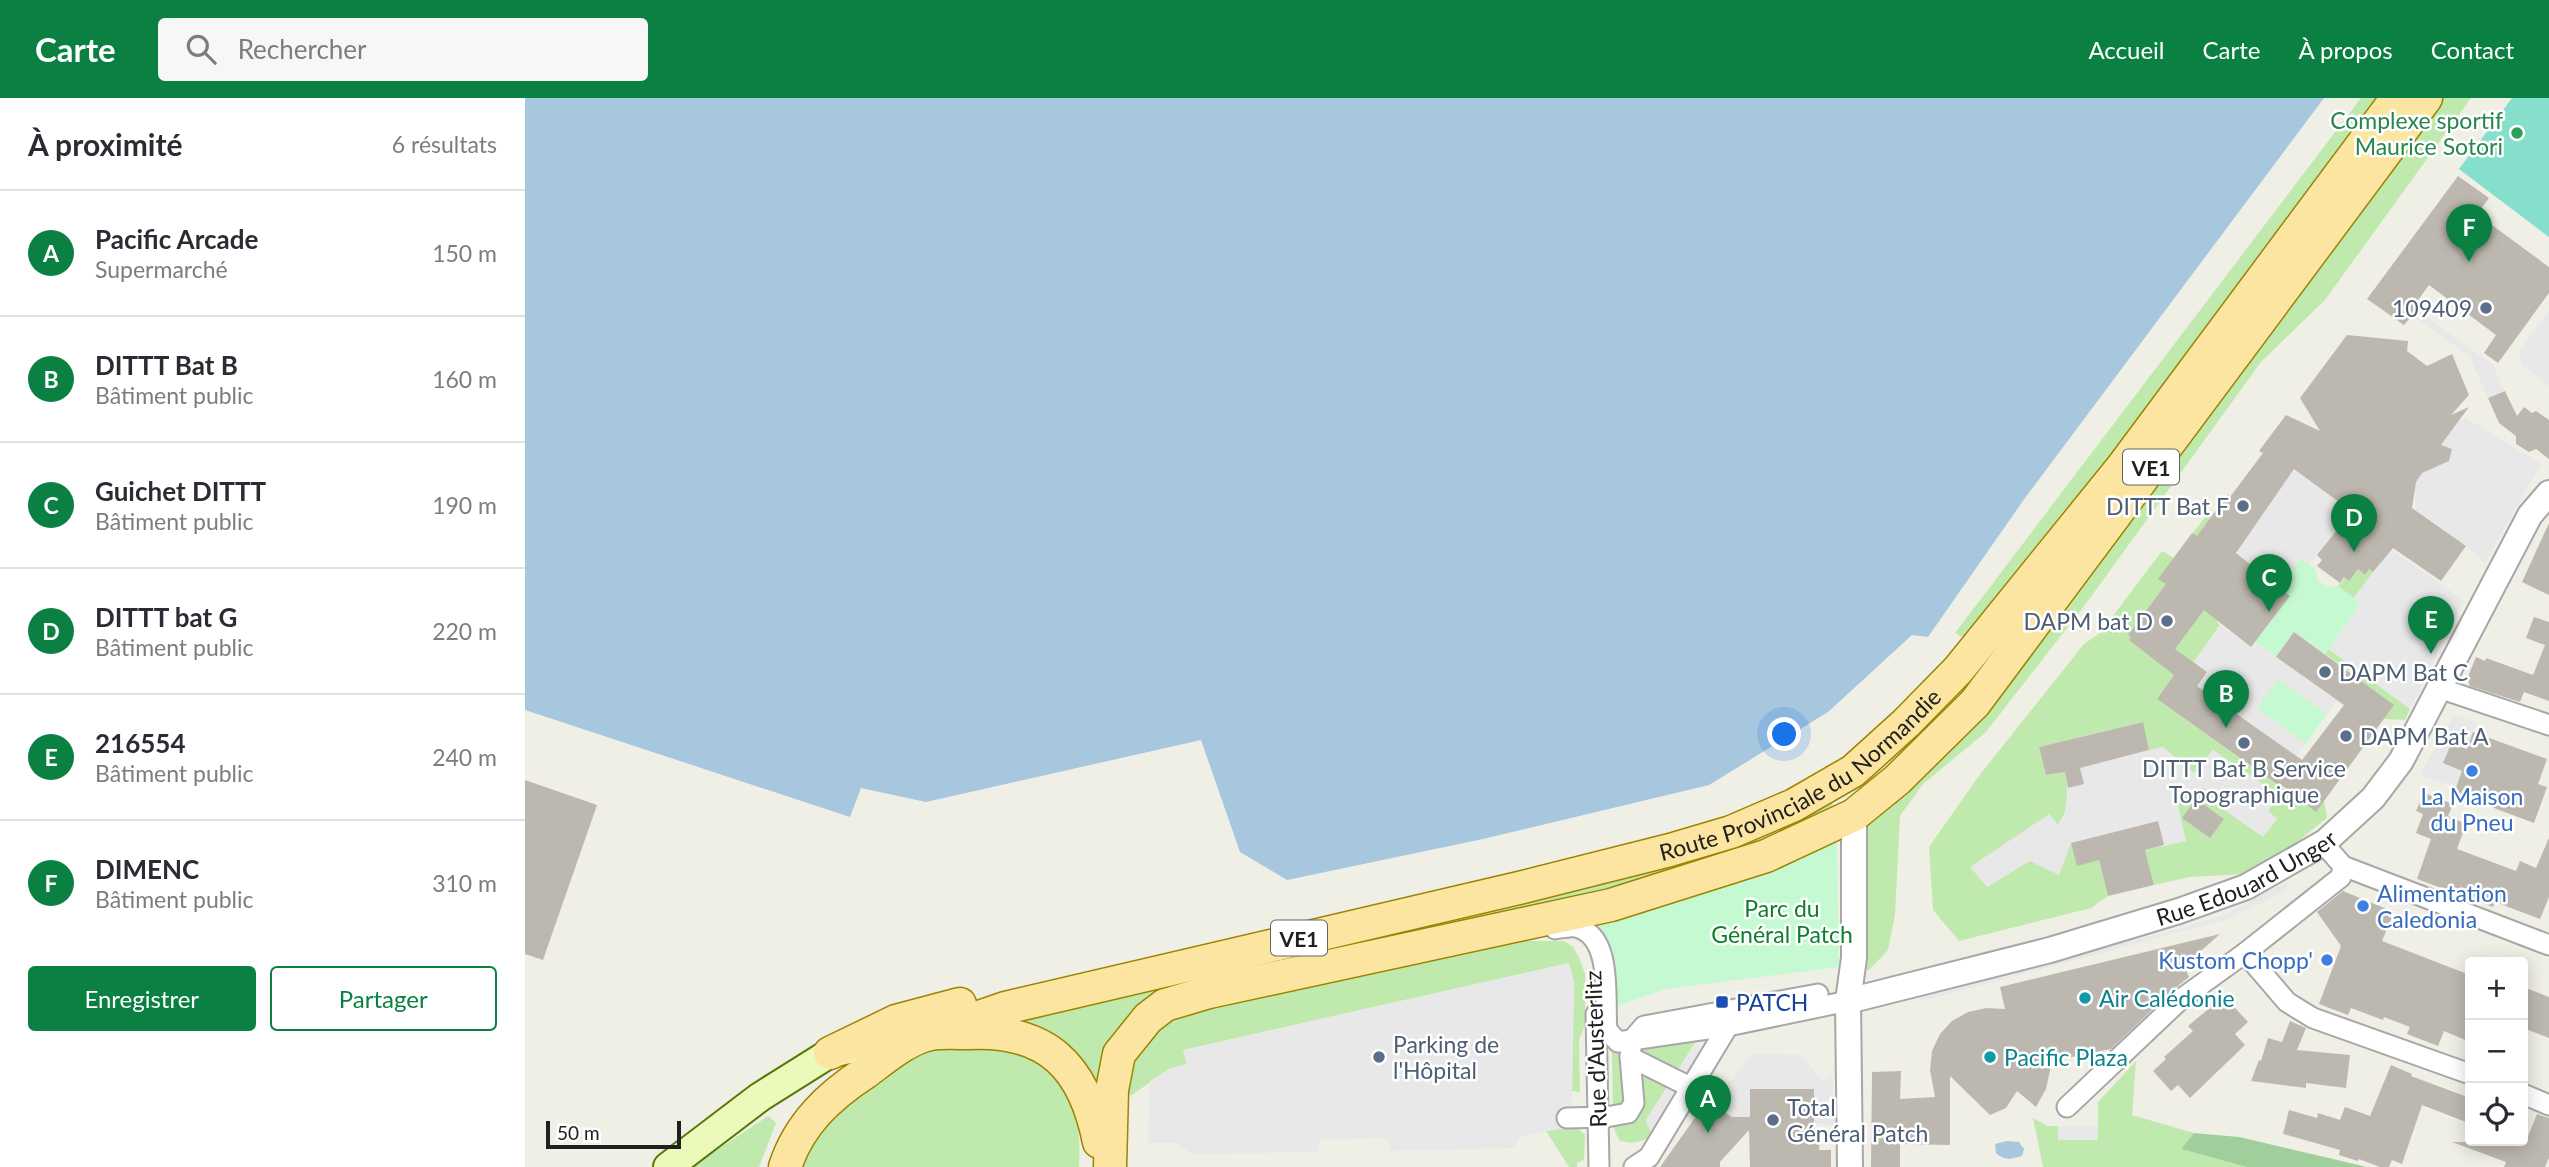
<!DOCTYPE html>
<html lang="fr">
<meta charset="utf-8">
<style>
:root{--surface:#fff;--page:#f7f7f7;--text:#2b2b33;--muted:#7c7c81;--line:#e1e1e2;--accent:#0b8043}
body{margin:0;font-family:Lato,sans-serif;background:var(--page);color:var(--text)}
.controls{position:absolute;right:21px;bottom:21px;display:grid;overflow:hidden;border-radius:7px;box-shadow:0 4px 18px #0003}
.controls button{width:63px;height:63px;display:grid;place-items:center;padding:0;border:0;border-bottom:2px solid var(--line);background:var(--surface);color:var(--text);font:35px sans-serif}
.scale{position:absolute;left:21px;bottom:18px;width:135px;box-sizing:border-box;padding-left:7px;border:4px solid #202020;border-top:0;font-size:19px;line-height:24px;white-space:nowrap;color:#202020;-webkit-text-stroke:5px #fff;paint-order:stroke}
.you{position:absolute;left:1260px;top:637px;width:24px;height:24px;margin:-18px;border:5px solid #fff;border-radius:50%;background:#1a73e8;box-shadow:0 0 0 10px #1a73e833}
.badge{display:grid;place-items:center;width:46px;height:46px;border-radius:50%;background:var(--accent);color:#fff;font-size:23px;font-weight:700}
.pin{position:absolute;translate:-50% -58px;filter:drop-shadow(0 2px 4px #0008)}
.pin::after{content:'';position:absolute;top:37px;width:24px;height:21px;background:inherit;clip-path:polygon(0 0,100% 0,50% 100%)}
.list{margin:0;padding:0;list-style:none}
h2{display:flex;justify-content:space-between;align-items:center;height:91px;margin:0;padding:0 28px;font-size:30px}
h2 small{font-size:23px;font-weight:400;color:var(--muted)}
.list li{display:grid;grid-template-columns:46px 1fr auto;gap:21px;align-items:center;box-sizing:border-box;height:126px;padding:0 28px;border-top:2px solid var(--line)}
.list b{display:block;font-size:26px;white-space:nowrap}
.list p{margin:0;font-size:23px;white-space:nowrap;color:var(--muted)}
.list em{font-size:23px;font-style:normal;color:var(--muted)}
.actions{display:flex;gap:14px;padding:21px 28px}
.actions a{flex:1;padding:16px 0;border:2px solid var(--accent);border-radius:7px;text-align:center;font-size:24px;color:var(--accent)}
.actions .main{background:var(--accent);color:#fff}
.icon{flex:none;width:38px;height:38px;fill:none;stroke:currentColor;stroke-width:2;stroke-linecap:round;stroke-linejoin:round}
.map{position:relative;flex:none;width:2024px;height:1069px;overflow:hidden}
header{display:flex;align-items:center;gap:42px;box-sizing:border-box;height:98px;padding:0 35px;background:var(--accent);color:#fff}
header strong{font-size:33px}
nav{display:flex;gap:38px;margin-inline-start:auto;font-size:24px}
.search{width:490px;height:63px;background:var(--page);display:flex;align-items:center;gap:18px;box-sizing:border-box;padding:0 24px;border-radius:7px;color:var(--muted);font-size:26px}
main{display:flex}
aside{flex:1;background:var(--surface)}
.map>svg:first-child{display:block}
.grass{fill:#c0eaad}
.forest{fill:#a1cf9b}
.park{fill:#c4f9d2}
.pitch{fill:#85dfcc}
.parking{fill:#e8e8e8}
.water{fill:#a7c7de}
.building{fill:#bdb8af}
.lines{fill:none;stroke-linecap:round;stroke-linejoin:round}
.minor-casing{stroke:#a7a7a7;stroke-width:23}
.tertiary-casing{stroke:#a7a7a7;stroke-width:28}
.secondary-casing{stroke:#577805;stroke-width:32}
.primary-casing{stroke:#9b8400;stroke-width:35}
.minor{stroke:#fff;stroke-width:19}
.tertiary{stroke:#fff;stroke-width:24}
.secondary{stroke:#ebfabb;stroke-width:28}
.primary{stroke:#fce5a0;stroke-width:32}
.leisure-dot{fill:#2e9e5b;stroke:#fff;stroke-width:2.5}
.service-dot{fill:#5c6f8a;stroke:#fff;stroke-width:2.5}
.shop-dot{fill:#3f7fe0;stroke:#fff;stroke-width:2.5}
.culture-dot{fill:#0f9aa8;stroke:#fff;stroke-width:2.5}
.transit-dot{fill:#1a4fb4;stroke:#fff;stroke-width:2.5}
.labels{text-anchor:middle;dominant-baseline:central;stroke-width:5;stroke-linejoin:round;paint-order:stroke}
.shield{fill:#fff;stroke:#636363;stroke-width:2}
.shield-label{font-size:21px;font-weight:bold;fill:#202020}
.leisure-label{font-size:23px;fill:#27864d;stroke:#fff;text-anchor:end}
.service-label{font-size:23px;fill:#4e5e75;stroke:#fff;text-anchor:start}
.street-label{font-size:23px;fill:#202020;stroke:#fff}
.shop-label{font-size:23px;fill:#366cbe;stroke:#fff}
.park-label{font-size:23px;fill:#0c802b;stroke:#fff}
.culture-label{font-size:23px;fill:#0d838f;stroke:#fff;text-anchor:start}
.transit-label{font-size:23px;fill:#164399;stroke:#fff;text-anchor:start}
</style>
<header>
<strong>Carte</strong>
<div class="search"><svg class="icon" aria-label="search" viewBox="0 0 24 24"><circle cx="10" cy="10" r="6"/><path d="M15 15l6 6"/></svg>Rechercher</div>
<nav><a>Accueil</a><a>Carte</a><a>À propos</a><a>Contact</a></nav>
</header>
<main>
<aside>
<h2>À proximité<small>6 résultats</small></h2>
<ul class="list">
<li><span class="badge">A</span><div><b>Pacific Arcade</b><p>Supermarché</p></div><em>150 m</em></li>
<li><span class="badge">B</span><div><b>DITTT Bat B</b><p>Bâtiment public</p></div><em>160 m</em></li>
<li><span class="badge">C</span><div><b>Guichet DITTT</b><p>Bâtiment public</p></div><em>190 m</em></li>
<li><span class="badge">D</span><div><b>DITTT bat G</b><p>Bâtiment public</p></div><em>220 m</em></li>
<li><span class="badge">E</span><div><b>216554</b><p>Bâtiment public</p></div><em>240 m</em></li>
<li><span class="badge">F</span><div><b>DIMENC</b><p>Bâtiment public</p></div><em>310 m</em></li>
</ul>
<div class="actions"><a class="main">Enregistrer</a><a>Partager</a></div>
</aside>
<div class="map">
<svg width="2024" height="1069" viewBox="0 0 2024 1069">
<rect width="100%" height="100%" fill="#f0efe6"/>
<g class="grass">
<path d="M1836 0H1858L1445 544 1430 535Z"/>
<path d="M1915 0H1946L1800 202 1736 264 1563 503 1461 634 1398 686 1375 718 1370 817 1363 852 1343 873 1333 865 1335 727Z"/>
<path d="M1683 415 1719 444 1711 455 1692 524 1695 527 1668 565 1661 560 1632 601 1756 690 1762 691 1791 713 1799 702 1802 720 1763 751 1720 776 1665 779 1629 787 1620 752 1661 743 1651 699 1680 689 1752 721 1743 713 1688 652 1669 675 1638 649 1624 652 1617 624 1514 649 1521 677 1540 674C1543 692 1545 714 1532 727L1524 716 1505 763 1546 745 1552 767 1574 762 1583 798 1566 810 1434 843 1408 812 1404 749 1453 679 1559 546 1575 535 1637 453 1649 460Z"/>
<path d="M1833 471 1839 476 1844 471 1848 474 1829 500 1813 488 1820 479Z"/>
<path d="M1804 551 1885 611 1880 622 1859 621 1836 581 1800 556Z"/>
<path d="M1309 695 1306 718 1213 758 1065 799 655 891 588 950 569 989 474 921Z"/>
<path d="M994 843H1039L1048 849 1054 859 1060 876V927L1054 942 1055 994 1047 993 1049 884 1044 865 658 952 662 966 644 971 607 997 588 998 599 962 655 912Z"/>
<path d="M1173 940 1121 1022 1127 1037C1116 1045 1107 1047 1094 1042L1088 1029 1087 953Z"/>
<path d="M436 949C451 950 466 950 480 952 493 954 504 961 515 968 552 993 556 1027 554 1069H273L297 1028 340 985 396 955Z"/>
<path d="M1611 963 1607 1017 1669 1035 1656 1051 1722 1069H1518L1508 1020 1522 1028H1533L1534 1042H1573V1004Z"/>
<path d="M243 1018 251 1025 234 1069H166Z"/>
<path d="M1051 1028 1060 1037 1059 1062 1052 1065V1069H1044L1021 1033Z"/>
</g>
<path class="forest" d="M1669 1035 1714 1039 1842 1069H1722L1656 1051Z"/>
<g class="park">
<path d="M1776 460 1790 471 1793 483 1804 489 1813 488 1836 505 1800 556 1769 534 1751 559 1730 543 1765 498 1754 488Z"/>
<path d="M1753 581 1802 616 1781 646 1732 610Z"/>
<path d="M1312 741 1314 869 1140 891 1087 910 1059 823 1196 791Z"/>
</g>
<path class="pitch" d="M1987 0H2024V139L1934 71Z"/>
<g class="parking">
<path d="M1892 212 1968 267 1979 293 1963 300 1944 258 1888 218Z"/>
<path d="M2024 212V288L1997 267 1994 253Z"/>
<path d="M1941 320 2016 366 1960 464 1939 446 1891 412 1889 386 1907 360 1912 369 1924 363 1927 351 1916 347 1934 324Z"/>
<path d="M1769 371 1818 407 1812 419 1819 425 1784 466 1776 460 1754 488 1711 455Z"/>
<path d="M1866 452 1939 502 1885 611 1804 551 1836 506 1829 500Z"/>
<path d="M1695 527 1725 548 1729 543 1812 603 1802 616 1753 581 1732 610 1781 646 1771 659 1672 588 1668 565Z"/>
<path d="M1929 617 1952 624 1942 651 1926 646 1919 665 1937 673 1931 689 1895 677Z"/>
<path d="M1638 649 1669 675 1688 652 1754 697 1743 713 1752 721 1738 739 1689 705 1679 689 1651 699 1661 743 1639 747 1633 723 1546 745 1534 777 1505 763 1462 789 1445 769 1524 716 1533 727 1539 719 1543 690 1559 685 1555 670Z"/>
<path d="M1765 782 1762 792 1700 822 1396 903 1391 898 1656 830 1698 817Z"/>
<path d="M1044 865 1049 884 1046 1029 995 1038 988 1050 865 1053 863 1040 794 1042 793 1054 666 1056 651 1045H623L625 983 644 971 662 966 658 952Z"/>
<path d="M1171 944 1182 966 1131 1047 1121 1022Z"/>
<path d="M1227 956 1276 957 1297 983 1307 977 1311 1028 1289 1025V991H1226L1225 1019H1207L1185 1004 1191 989 1198 992Z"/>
<rect x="1533" y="1028" width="40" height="14"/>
</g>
<g class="water">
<path d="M0 0H1799L1500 400 1403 539 1387 537 1303 614 1184 687 958 741 762 782 715 754 676 642 401 704 336 690 325 719 0 612Z"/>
<path d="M1482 1043 1494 1044 1499 1051 1497 1058C1486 1061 1480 1063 1471 1055L1470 1046Z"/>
</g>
<g class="building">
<path d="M1933 78 1964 100 1952 116 2024 169V195L1973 265 1959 255 1971 237 1904 187 1888 209 1892 212 1879 227 1842 201Z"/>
<path d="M1822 237 1883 243 1882 253 1902 268 1927 256 1944 297 1926 317 1944 309 1916 347 1927 351 1924 363 1897 375 1891 384 1887 410 1941 448 1916 483 1868 450 1848 474 1844 471 1840 477 1833 471 1824 483 1819 479 1815 485 1792 468 1797 462 1792 457 1817 426 1818 407 1769 371 1711 455 1765 498 1726 549 1679 512 1650 551 1682 574 1672 588 1777 662 1819 607 1751 559 1769 534 1869 607 1791 714 1758 688 1757 690 1632 601 1649 577 1604 542 1606 539 1603 537 1641 486 1633 481 1667 435 1672 438 1703 396 1705 399 1738 355 1734 353 1761 317 1795 333 1775 300Z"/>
<path d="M1980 293 1992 318 1999 309 2007 315 2011 313 2024 322V361L2011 351 2004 354 1991 346V338L1974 325 1963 300Z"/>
<path d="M2024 425V497L1997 484Z"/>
<path d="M2009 519 2024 524V603L1999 594 1995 604 1945 588 1942 581 1951 559 1960 563 1961 560 2008 577 2020 547 2001 540Z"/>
<path d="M1618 624 1624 652 1555 670 1559 686 1543 690 1540 674 1521 677 1514 649Z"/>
<path d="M1948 634 2022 661 2013 686 2022 689 2009 725 1929 695 1937 673 1918 665 1926 646 1942 651Z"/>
<path d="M0 682 72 707 18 862 0 856Z"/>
<path d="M1899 695 1928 706 1923 718 1941 726 1932 751 1991 773 1995 763 2011 770 2024 740V799L2015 821 1970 804 1968 809 1892 781 1906 741 1891 735 1898 716 1891 713Z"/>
<path d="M1671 701 1699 721 1685 740 1657 720Z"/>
<path d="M1633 723 1639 747 1620 752 1629 787 1583 798 1574 762 1552 768 1546 745Z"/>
<path d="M1818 793 1869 814 1857 843 1945 877V944L1919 933 1913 948 1882 936 1885 929 1859 919 1858 922 1826 910 1823 917 1794 906 1816 848 1792 814Z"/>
<path d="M1695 836 1659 868 1664 879 1648 892 1586 951 1527 963 1521 991 1511 1009 1492 993 1481 1010 1465 1017 1425 978V1047L1375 1046V1069H1346L1347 974 1376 973 1375 1001 1410 999 1405 972 1407 953 1415 936 1427 923 1443 914 1461 910 1480 911 1475 889Z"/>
<path d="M1998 889 2024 899V940L1998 930Z"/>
<path d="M1699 898 1723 924 1710 936 1720 947 1665 1000 1653 987 1646 993 1628 973 1641 961 1639 959 1668 933 1663 928Z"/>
<path d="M1765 923 1781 930 1772 952 1825 957 1821 990 1781 985V990L1726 983 1734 962 1736 963 1743 940 1757 944Z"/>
<path d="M1866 967 1887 976 1886 978 1945 1000V1014L1941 1024 1897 1007 1877 1066 1867 1062 1864 1069H1855L1834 1061 1833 1063 1814 1057 1815 1052 1758 1036 1764 1012 1792 1020 1793 1015 1815 1022 1820 1009 1845 1018Z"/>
<path d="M1225 991H1289V1033L1295 1039 1294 1052H1306V1069H1225L1224 1032 1195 1064V1069H1135L1182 1003 1207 1019H1225Z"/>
<path d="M2012 1016 2024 1020V1060L2020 1069H1979L1981 1064 1927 1044 2001 1043Z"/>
</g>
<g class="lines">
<g class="minor-casing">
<g id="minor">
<path d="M1914 590 2024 627"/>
<path d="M1798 745 1818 768 2024 847"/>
<path d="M1030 831C1036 830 1045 828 1051 829 1089 838 1079 902 1082 932L1093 944 1203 928 1323 903"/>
<path d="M1720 855 1762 904 1788 920 1945 976"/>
<path d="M1071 916 1074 1069"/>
<path d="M1105 959 1167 990"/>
<path d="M1998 996 2024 1007"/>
<path d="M1542 1009 1656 901 1720 855 1816 779 1818 768"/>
<path d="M1042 1020 1081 1019 1103 1015 1109 1005 1105 959 1107 942 1119 928 1293 896"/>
<path d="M1109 1069 1124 1059 1203 928"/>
</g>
</g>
<g class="tertiary-casing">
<g id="tertiary">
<path id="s1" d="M1323 903 1525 852 1654 813 1721 789 1800 744 1848 700 1876 663 2005 417 2024 395"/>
<path d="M1325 1069 1323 903 1329 860V717"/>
</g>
</g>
<g class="secondary-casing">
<path id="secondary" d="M143 1069 235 999 305 955 328 950"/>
</g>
<g class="primary-casing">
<g id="primary">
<path id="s2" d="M405 936 480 910 998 789 1145 752 1206 734 1269 707 1328 673 1381 625 1433 572 1598 368 1872 0"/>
<path d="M305 955 371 923 435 906"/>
<path d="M260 1069C274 1026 304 998 341 974 360 960 382 941 405 936 417 934 431 935 443 935 522 931 559 968 574 1044"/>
<path d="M585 1069 587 992 594 956 623 920 640 907 684 894 1086 807 1241 758 1329 717 1372 682 1450 605 1901 0"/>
</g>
</g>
<use href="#minor" class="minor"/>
<use href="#tertiary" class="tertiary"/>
<use href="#secondary" class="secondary"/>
<use href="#primary" class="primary"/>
</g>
<circle class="leisure-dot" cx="1992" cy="35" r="7"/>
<g class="service-dot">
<circle cx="1961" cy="210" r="7"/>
<circle cx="1718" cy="408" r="7"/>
<circle cx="1642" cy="523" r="7"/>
<circle cx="1800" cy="574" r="7"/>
<circle cx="1821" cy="638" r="7"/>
<circle cx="1719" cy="645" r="7"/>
<circle cx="854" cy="959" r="7"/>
<circle cx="1248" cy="1022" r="7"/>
</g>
<g class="shop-dot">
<circle cx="1947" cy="673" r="7"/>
<circle cx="1838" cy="808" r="7"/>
<circle cx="1802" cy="862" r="7"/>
</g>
<g class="culture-dot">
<circle cx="1560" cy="900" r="7"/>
<circle cx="1465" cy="959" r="7"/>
</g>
<rect class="transit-dot" x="1190" y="897" width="14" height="14" rx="3.5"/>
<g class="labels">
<g class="shield">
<rect x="1598" y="351.5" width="56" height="35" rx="5"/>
<rect x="746" y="822.5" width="56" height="35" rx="5"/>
</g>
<g class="shield-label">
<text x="1626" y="369">VE1</text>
<text x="774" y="840">VE1</text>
</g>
<g class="leisure-label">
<text x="1978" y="22">Complexe sportif<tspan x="1978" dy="26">Maurice Sotori</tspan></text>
</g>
<g class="service-label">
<text x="1947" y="210" text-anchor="end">109409</text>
<text x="1704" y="408" text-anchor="end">DITTT Bat F</text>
<text x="1628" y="523" text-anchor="end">DAPM bat D</text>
<text x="1814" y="574">DAPM Bat C</text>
<text x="1835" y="638">DAPM Bat A</text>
<text x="1719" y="670" text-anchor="middle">DITTT Bat B Service<tspan x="1719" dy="26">Topographique</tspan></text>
<text x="868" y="946">Parking de<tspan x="868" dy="26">l'Hôpital</tspan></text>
<text x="1262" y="1009">Total<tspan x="1262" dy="26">Général Patch</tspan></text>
</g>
<g class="street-label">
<text stroke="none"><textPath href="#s2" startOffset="915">Route Provinciale du Normandie</textPath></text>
<text stroke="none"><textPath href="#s1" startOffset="418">Rue Edouard Unger</textPath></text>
<text transform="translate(1070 951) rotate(-92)">Rue d'Austerlitz</text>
</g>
<g class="shop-label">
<text x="1947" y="698">La Maison<tspan x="1947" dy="26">du Pneu</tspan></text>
<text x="1852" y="795" text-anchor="start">Alimentation<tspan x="1852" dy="26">Caledonia</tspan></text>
<text x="1788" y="862" text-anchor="end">Kustom Chopp'</text>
</g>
<g class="park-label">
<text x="1257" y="810">Parc du<tspan x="1257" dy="26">Général Patch</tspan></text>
</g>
<g class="culture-label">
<text x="1574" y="900">Air Calédonie</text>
<text x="1479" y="959">Pacific Plaza</text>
</g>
<g class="transit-label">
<text x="1211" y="904">PATCH</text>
</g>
</g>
</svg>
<div class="controls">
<button>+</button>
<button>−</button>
<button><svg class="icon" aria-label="locate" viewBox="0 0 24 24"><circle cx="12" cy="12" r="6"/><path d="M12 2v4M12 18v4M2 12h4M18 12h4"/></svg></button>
</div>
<div class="scale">50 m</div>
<div class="you"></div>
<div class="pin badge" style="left:1183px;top:1035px">A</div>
<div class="pin badge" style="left:1701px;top:630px">B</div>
<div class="pin badge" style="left:1744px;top:514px">C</div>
<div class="pin badge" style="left:1829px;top:454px">D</div>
<div class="pin badge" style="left:1906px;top:556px">E</div>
<div class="pin badge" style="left:1944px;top:164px">F</div>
</div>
</main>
